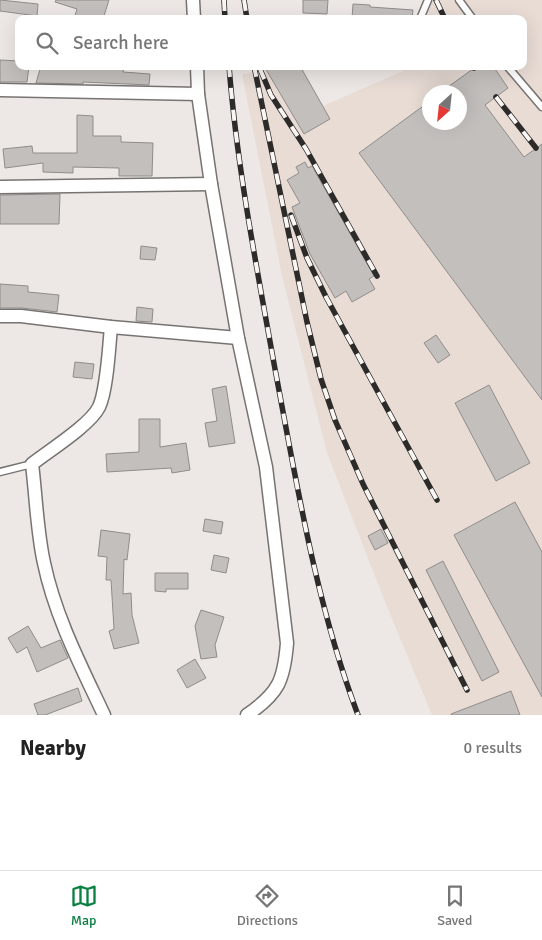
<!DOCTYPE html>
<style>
:root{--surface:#fff;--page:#f6f6f6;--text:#222;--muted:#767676;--line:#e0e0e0;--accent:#0b8043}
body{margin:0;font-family:Signika,sans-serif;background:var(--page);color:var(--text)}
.compass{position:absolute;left:422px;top:85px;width:45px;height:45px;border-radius:50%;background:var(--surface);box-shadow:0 5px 20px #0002;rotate:207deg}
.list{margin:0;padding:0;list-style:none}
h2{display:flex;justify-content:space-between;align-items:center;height:65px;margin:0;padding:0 20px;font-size:21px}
h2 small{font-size:16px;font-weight:400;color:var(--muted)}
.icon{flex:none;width:28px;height:28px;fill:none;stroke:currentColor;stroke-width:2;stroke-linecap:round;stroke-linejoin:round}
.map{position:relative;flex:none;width:542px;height:715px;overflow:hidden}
.search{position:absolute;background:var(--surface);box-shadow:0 5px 20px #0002;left:15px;right:15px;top:15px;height:55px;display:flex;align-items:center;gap:12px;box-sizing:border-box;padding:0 18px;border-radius:10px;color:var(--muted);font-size:19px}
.sheet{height:155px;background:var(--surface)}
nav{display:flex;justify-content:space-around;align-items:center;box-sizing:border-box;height:70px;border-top:1px solid var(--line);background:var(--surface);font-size:14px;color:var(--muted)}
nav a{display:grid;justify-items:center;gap:2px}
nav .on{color:var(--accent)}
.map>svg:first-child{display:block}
.built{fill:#e8dcd5;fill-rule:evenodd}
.building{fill:#c3bfbd;stroke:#908c8a}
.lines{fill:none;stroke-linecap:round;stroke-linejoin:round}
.service-casing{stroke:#777371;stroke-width:9}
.minor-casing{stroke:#777371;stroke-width:15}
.service{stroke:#fff;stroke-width:6}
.minor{stroke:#fff;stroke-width:12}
.rail-casing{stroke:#2c2b2a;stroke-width:5.5}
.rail{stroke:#faf6f3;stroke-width:4;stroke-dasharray:11;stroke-linecap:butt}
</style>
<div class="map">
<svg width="542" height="715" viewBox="0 0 542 715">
<rect width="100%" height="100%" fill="#ede8e6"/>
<path class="built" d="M433 0H542V715H432L385 602 327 453 282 276 242 74 255 72 265 66H300L323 106 405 70 407 66H523V19H426ZM430 92H460V122H430Z"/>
<g class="building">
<path d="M0 0 38 4 37 16 0 11Z"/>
<path d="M56 0H109L103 19H74L77 9 55 2Z"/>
<path d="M303 0H328L327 14 303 13Z"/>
<path d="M353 4 370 5V7L413 10 412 19H352Z"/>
<path d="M0 60 19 61V66H29L27 82H0Z"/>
<path d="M41 66 124 67 123 72 150 74 149 85 83 82V84L36 83Z"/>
<path d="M264 66H300L330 119 304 134Z"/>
<path d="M477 66H493L508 88 485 105 524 157 542 144V400L359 153 430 101V122H460V92H441Z"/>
<path d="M77 115 93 116V136H121V142L153 143 152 176H119V168L73 167V173L43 172V163L5 168 3 149 32 146 33 153H77Z"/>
<path d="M305 162 308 168 312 166 374 276 369 279 375 289 352 302 346 291 335 298 310 254 292 207 300 203 287 180 299 173 296 167Z"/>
<path d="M60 194 59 224H0V195Z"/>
<path d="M141 246 157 248 155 260 140 259Z"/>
<path d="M0 284 28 286V292L59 295 57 312 22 308H0Z"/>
<path d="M137 307 153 309 152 322 136 321Z"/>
<path d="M436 335 450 355 438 363 424 343Z"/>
<path d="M75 362 94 364 92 379 73 377Z"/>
<path d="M489 385 530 463 496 481 455 403Z"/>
<path d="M226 386 235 443 209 447 205 423 217 421 212 389Z"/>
<path d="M139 419H160V447L186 443 190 470 172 473 171 468 107 472 106 454 139 452Z"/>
<path d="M515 502 542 552V697L454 535Z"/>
<path d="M205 519 223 522 221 534 203 531Z"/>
<path d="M381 529 388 543 375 550 368 536Z"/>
<path d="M101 530 130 534 127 560 124 559 123 594 131 593 132 615 139 643 114 649 109 631 114 629 111 580H106L107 557 98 556Z"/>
<path d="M214 555 229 558 226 573 211 570Z"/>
<path d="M443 561 499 672 482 681 426 570Z"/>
<path d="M155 573H188V589H166V592L155 591Z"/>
<path d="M201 610 224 617 215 645 217 657 201 659 195 626Z"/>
<path d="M28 626 41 648 60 640 68 658 37 672 27 647 17 653 8 638Z"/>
<path d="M195 659 206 678 187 688 177 670Z"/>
<path d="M78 688 82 701 45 715H38L34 704Z"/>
<path d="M511 691 520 715H451V714Z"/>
</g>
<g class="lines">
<g class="service-casing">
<g id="service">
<path d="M459 0 473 19"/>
<path d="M420 19 428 0"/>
<path d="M507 66 542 107"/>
<path d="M0 472 32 464"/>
</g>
</g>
<g class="minor-casing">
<g id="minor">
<path d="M193 0 194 19"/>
<path d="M197 66 198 94 211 184 238 338 266 467 287 643C284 680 279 693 247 715"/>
<path d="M0 90 198 94"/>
<path d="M0 187 211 184"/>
<path d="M0 316H21L111 327 238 338"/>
<path d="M104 715C81 666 55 616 44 563 37 532 36 496 32 464 50 450 90 425 99 407 107 390 109 347 111 327"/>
</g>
</g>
<use href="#service" class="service"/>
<use href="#minor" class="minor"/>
<g class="rail-casing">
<g id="rail">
<path d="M224 0 225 19"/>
<path d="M244 0 247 19"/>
<path d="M436 0 445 19"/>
<path d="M229 66C237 168 257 269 275 369 297 485 316 604 358 715"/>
<path d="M254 66 307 322 321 379 335 420 363 484 467 690"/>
<path d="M473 66 474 68"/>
<path d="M260 69 271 95 306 149 377 276"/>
<path d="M496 97 536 148"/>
<path d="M291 215 307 258 326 297 437 500"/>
</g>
</g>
<use href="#rail" class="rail"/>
</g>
</svg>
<svg class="compass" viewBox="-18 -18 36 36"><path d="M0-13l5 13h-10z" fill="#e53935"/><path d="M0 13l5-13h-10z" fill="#767676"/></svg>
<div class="search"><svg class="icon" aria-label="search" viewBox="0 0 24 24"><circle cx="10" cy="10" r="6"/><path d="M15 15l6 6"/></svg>Search here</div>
</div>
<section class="sheet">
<h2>Nearby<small>0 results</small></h2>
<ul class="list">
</ul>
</section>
<nav>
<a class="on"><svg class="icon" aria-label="map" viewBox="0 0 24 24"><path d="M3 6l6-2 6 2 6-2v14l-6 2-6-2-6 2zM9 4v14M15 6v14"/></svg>Map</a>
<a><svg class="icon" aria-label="directions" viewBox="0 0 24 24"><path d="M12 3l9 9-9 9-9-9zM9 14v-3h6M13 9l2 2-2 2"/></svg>Directions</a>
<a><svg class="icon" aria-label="saved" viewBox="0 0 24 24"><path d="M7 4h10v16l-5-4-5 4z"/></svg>Saved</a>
</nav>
